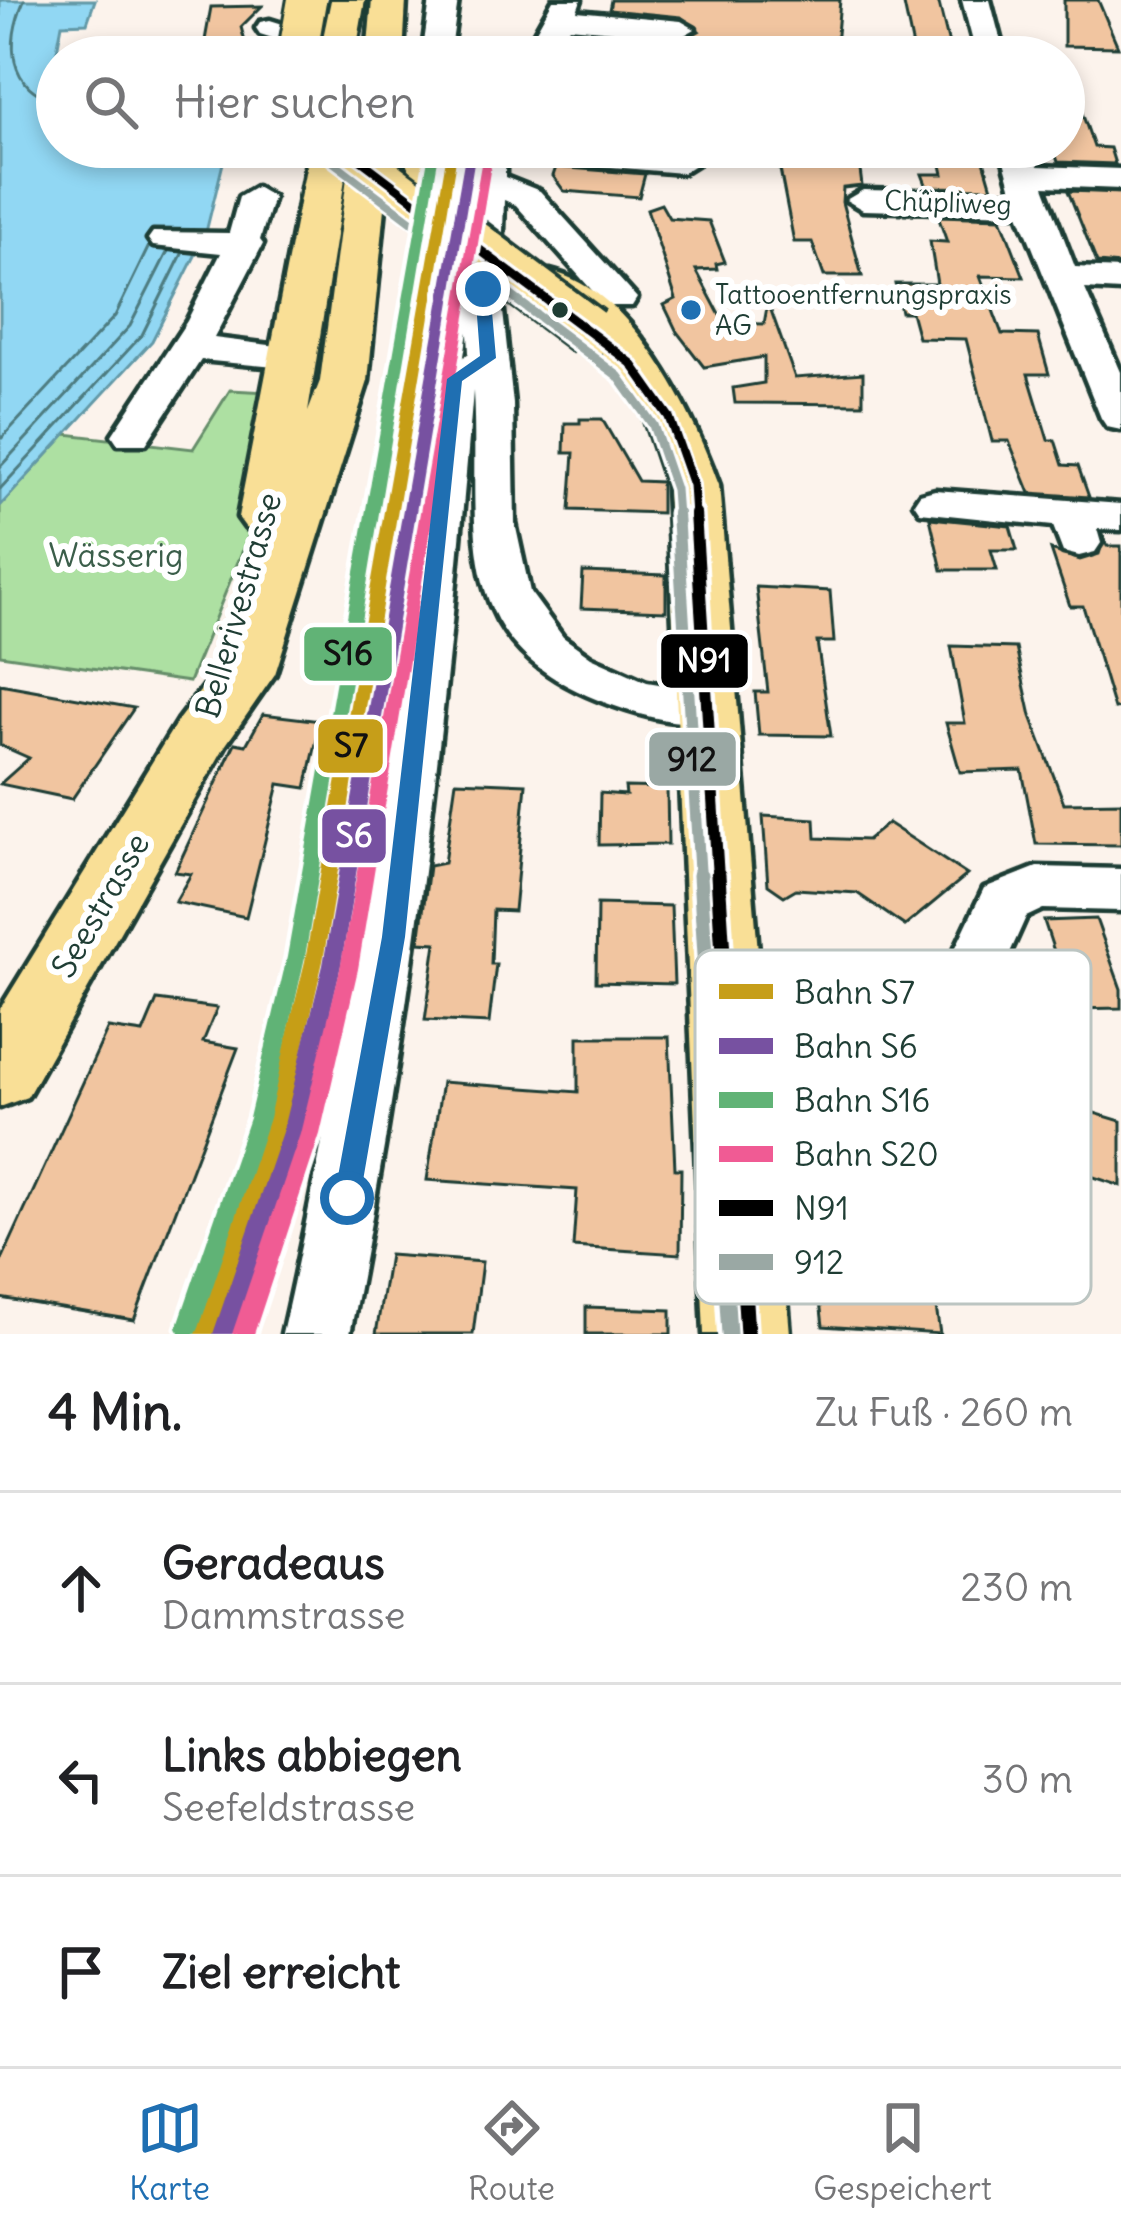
<!DOCTYPE html>
<html lang="de">
<meta charset="utf-8">
<style>
:root{--surface:#fff;--page:#f2f2f2;--text:#202124;--muted:#757577;--line:#e0e0e0;--accent:#1f6fb2}
body{margin:0;font-family:Delius,sans-serif;background:var(--page);color:var(--text)}
.stop{position:absolute;width:36px;height:36px;margin:-27px;border:9px solid #1f6fb2;border-radius:50%;background:#fff}
.stop.end{background:#1f6fb2;border-color:#fff;box-shadow:0 3px 12px #0008}
.list{margin:0;padding:0;list-style:none}
h2{display:flex;justify-content:space-between;align-items:center;height:156px;margin:0;padding:0 48px;font-size:51px}
h2 small{font-size:39px;font-weight:400;color:var(--muted)}
.list li{display:grid;grid-template-columns:78px 1fr auto;gap:36px;align-items:center;box-sizing:border-box;height:192px;padding:0 48px;border-top:3px solid var(--line)}
.list b{display:block;font-size:45px;white-space:nowrap}
.list p{margin:0;font-size:39px;white-space:nowrap;color:var(--muted)}
.list em{font-size:39px;font-style:normal;color:var(--muted)}
.icon{flex:none;width:66px;height:66px;fill:none;stroke:currentColor;stroke-width:2;stroke-linecap:round;stroke-linejoin:round}
.map{position:relative;flex:none;width:1121px;height:1334px;overflow:hidden}
.search{position:absolute;background:var(--surface);box-shadow:0 6px 18px #0003;left:36px;right:36px;top:36px;height:132px;display:flex;align-items:center;gap:30px;box-sizing:border-box;padding:0 42px;border-radius:66px;color:var(--muted);font-size:45px}
.sheet{height:732px;background:var(--surface)}
nav{display:flex;justify-content:space-around;align-items:center;box-sizing:border-box;height:168px;border-top:3px solid var(--line);background:var(--surface);font-size:33px;color:var(--muted)}
nav a{display:grid;justify-items:center;gap:6px}
nav .on{color:var(--accent)}
.map>svg:first-child{display:block}
.green{fill:#ade0a2;stroke:#668e6b;stroke-width:3}
.water{fill:#91d7f3;stroke:#6399a7;stroke-width:3}
.lines{fill:none;stroke-linecap:round;stroke-linejoin:round}
.shore{stroke:#4d7b80;stroke-width:3}
.building{fill:#f1c5a0;stroke:#1f3d34;stroke-width:3}
.minor-casing{stroke:#1f3d34;stroke-width:9}
.major-casing{stroke:#1f3d34;stroke-width:9}
.minor{fill:#fff;fill-rule:evenodd}
.major{fill:#f9df96;fill-rule:evenodd}
.major-bridge-far1-casing{stroke:#1f3d34;stroke-width:44;stroke-linecap:butt}
.major-bridge-casing{stroke:#1f3d34;stroke-width:56;stroke-linecap:butt}
.major-bridge-far1{stroke:#f9df96;stroke-width:38}
.major-bridge{stroke:#f9df96;stroke-width:48}
.bus-1-far3-casing{stroke:#fff;stroke-width:14}
.bus-1-far2-casing{stroke:#fff;stroke-width:16}
.bus-1-far1-casing{stroke:#fff;stroke-width:21}
.bus-1-casing{stroke:#fff;stroke-width:24}
.bus-2-far3-casing{stroke:#fff;stroke-width:14}
.bus-2-far2-casing{stroke:#fff;stroke-width:16}
.bus-2-far1-casing{stroke:#fff;stroke-width:21}
.bus-2-casing{stroke:#fff;stroke-width:24}
.bus-1-far3{stroke:#000;stroke-width:8}
.bus-1-far2{stroke:#000;stroke-width:9}
.bus-1-far1{stroke:#000;stroke-width:12}
.bus-1{stroke:#000;stroke-width:15}
.bus-2-far3{stroke:#9aa8a4;stroke-width:8}
.bus-2-far2{stroke:#9aa8a4;stroke-width:9}
.bus-2-far1{stroke:#9aa8a4;stroke-width:12}
.bus-2{stroke:#9aa8a4;stroke-width:15}
.rail-1-casing{stroke:#fff;stroke-width:9}
.rail-2-casing{stroke:#fff;stroke-width:9}
.rail-3-casing{stroke:#fff;stroke-width:9}
.rail-4-casing{stroke:#fff;stroke-width:9}
.rail-1{fill:#c69e19;fill-rule:evenodd}
.rail-2{fill:#7751a1;fill-rule:evenodd}
.rail-3{fill:#61b376;fill-rule:evenodd}
.rail-4{fill:#f05b94;fill-rule:evenodd}
.route{fill:#1f6fb2}
.bus-dot{fill:#1f3d34;stroke:#fff;stroke-width:4.5}
.poi-dot{fill:#1f6fb2;stroke:#fff;stroke-width:4.5}
.labels{text-anchor:middle;dominant-baseline:central;stroke-width:12;stroke-linejoin:round;paint-order:stroke}
.far-street-label{font-size:27px;fill:#1f3d34;stroke:#fff}
.far-poi-label{font-size:27px;fill:#1f3d34;stroke:#fff;text-anchor:start}
.park-label{font-size:33px;fill:#3b5e4a;stroke:#fff}
.street-label{font-size:33px;fill:#1f3d34;stroke:#fff}
.key{fill:#fff;stroke:#bcc5c2;stroke-width:3}
.key-label{font-size:33px;fill:#1f3d34}
.line-badge{stroke:#fff;stroke-width:4.5}
.badge-label{font-size:33px;text-anchor:middle;font-weight:bold;fill:#fff}
.pale-badge-label{font-size:33px;text-anchor:middle;font-weight:bold;fill:#111}
</style>
<div class="map">
<svg width="1121" height="1334" viewBox="0 0 1121 1334">
<rect width="100%" height="100%" fill="#fcf3ec"/>
<filter id="ink" filterUnits="userSpaceOnUse"><feTurbulence type="fractalNoise" baseFrequency=".00833" numOctaves="2"/><feDisplacementMap in="SourceGraphic" scale="24" xChannelSelector="R" yChannelSelector="G"/><feConvolveMatrix kernelMatrix="1 2 1 2 8 2 1 2 1" color-interpolation-filters="sRGB"/></filter>
<g filter="url(#ink)">
<path class="green" d="M230 390 270 392 259 510 189 682 0 655V506L66 434 193 449Z"/>
<path class="water" d="M0 0H95L87 23 62 24 51 82 56 83 57 147H218L215 156 223 163 205 236 152 341 0 506Z"/>
<g class="lines">
<g class="shore">
<path d="M24 0C6 43 7 87 57 102"/>
<path d="M0 440 115 316 149 246"/>
<path d="M0 467 130 326 168 251"/>
<path d="M0 489 142 335 183 252"/>
</g>
</g>
<g class="building">
<path d="M611 0H840L835 57H592L603 35 681 41 699 31 681 17 609 10Z"/>
<path d="M903 0H938L952 57H915Z"/>
<path d="M1064 0H1098L1118 47 1064 46Z"/>
<path d="M262 6 241 27 249 57H202L211 7Z"/>
<path d="M1064 73H1068L1094 147 1110 148 1115 164 1058 162 1053 147H1064Z"/>
<path d="M937 147H980L992 188 927 187 922 174H943Z"/>
<path d="M778 159 859 162 862 186 843 188 842 202 862 276H824L812 242H794Z"/>
<path d="M556 167 645 174 639 197 564 191 553 176Z"/>
<path d="M1068 191 1121 193V265L1097 263Z"/>
<path d="M661 204 669 218 709 221 725 262 716 264 717 269 696 270 724 323 764 324 768 302 795 378 863 373V404L735 403 733 388 764 383V357L704 367 677 332 664 305 676 299 647 209Z"/>
<path d="M938 216 1001 218 1024 277 980 276 1002 334 1038 335 1049 374H1028L1048 440H1055L1063 465 1078 466 1089 497 1030 493 1009 441H992L966 339 918 338 911 312H901L895 284H937L930 241 947 242Z"/>
<path d="M580 419H602L638 481 661 482V513L570 510 574 453H564L565 423H580Z"/>
<path d="M930 518 1010 526 1017 550H991L997 570H942Z"/>
<path d="M1104 538 1107 546H1121V708L1114 709 1083 606H1070L1051 550 1080 560 1099 554Z"/>
<path d="M583 572 666 575V611L581 608Z"/>
<path d="M756 587 830 591 834 642H817L831 736 759 735 755 692H768Z"/>
<path d="M951 646 1016 648 1031 716 1064 803 1121 802V845L1036 844 1022 770 960 772 946 723H965Z"/>
<path d="M0 684 134 708 72 799 0 784 29 758 0 745Z"/>
<path d="M263 714 321 721 306 788 279 784 246 917 175 902 191 874 175 872 235 743 246 745Z"/>
<path d="M456 781 526 784 514 911 493 910 491 964H496L489 1023 425 1020 436 943 419 942 429 866 444 863Z"/>
<path d="M625 787 667 788 668 844 599 845 600 793 626 795Z"/>
<path d="M763 816 815 819 816 838 867 840 888 823 967 875 905 926 857 893 796 889 784 896 768 885Z"/>
<path d="M597 904 671 906 674 984 596 982Z"/>
<path d="M1096 919 1121 989V1008L1073 1009 1044 921Z"/>
<path d="M157 1000 217 1008 203 1042 238 1048 134 1320 0 1298V1264L108 1028 143 1033Z"/>
<path d="M578 1037H669L675 1169H681L680 1254 573 1247 577 1190 427 1180 442 1082 578 1092Z"/>
<path d="M1068 1105 1121 1121V1186L1054 1164Z"/>
<path d="M810 1215 923 1220 940 1334 823 1326Z"/>
<path d="M389 1255 482 1262 473 1334H376Z"/>
<path d="M586 1307 671 1310V1334H586Z"/>
</g>
<g class="lines">
<g class="minor-casing">
<g id="minor">
<path d="M430 0H458L450 57H422Z"/>
<path d="M553 0H581L577 11 681 21 695 29 681 37 569 27 549 57H521Z"/>
<path d="M962 0H990L1005 57H977Z"/>
<path d="M270 20 370 51 374 57H331L260 34 256 28 260 22Z"/>
<path d="M473 147C510 147 679 140 698 163L682 173 505 158V177L540 191 637 298 632 306H606L516 205 504 200 501 293 513 404 515 523 530 592 563 637 591 657 647 682 725 695 733 707 725 719C688 729 645 717 609 704 443 644 481 529 473 391 447 708 412 1022 350 1334H282C353 1019 398 700 435 379L469 353 465 275Z"/>
<path d="M1000 147H1032L1038 166 1121 169V189L1044 186 1075 267 1121 269V291L1085 289 1121 372V430L1107 427 1101 418 1019 214 863 210 846 200 863 190 1013 193Z"/>
<path d="M256 187 273 197 260 240 263 244 214 338 310 350 315 358 310 366 296 369 201 360 146 444H118L112 435 187 321 221 253 153 246 148 239 153 232 229 233 239 197Z"/>
<path d="M935 490 1121 504V530L1097 529 1101 543 1095 552 1079 556 1063 552 1053 526 920 512 914 503 920 494Z"/>
<path d="M1037 867 1121 869V911L1043 909 1026 917 915 1164 869 1189 735 1190 713 1181 703 1162 713 1143 735 1134H859L871 1126 984 888Z"/>
</g>
</g>
<g class="major-casing">
<g id="major">
<path d="M331 0H365L355 57H319Z"/>
<path d="M372 0H406L403 57H367Z"/>
<path d="M310 147H350L308 412 320 381 351 147H391L368 381 275 674 225 746 27 1097 0 1107V1009L178 720 217 669 265 533 246 528 238 517Z"/>
<path d="M397 147H437L461 188 455 197 440 200 425 197Z"/>
<path d="M550 271C634 291 692 411 719 485L790 1334H704L667 485 644 417 591 336 528 284 534 274Z"/>
</g>
</g>
<use href="#minor" class="minor"/>
<use href="#major" class="major"/>
<g class="major-bridge-far1-casing">
<g id="major-bridge-far1">
<path d="M297 57 307 0"/>
<path d="M343 147 452 229"/>
</g>
</g>
<g class="major-bridge-casing">
<path id="major-bridge" d="M448 226 589 332"/>
</g>
<use href="#major-bridge-far1" class="major-bridge-far1"/>
<use href="#major-bridge" class="major-bridge"/>
<g class="bus-1-far3-casing">
<path id="bus-1-far3" d="M343 147 452 229"/>
</g>
<g class="bus-1-far2-casing">
<path id="bus-1-far2" d="M448 226 631 363 669 417 693 485 695 516"/>
</g>
<g class="bus-1-far1-casing">
<path id="bus-1-far1" d="M695 513 718 878"/>
</g>
<g class="bus-1-casing">
<path id="bus-1" d="M718 875 747 1334"/>
</g>
<g class="bus-2-far3-casing">
<path id="bus-2-far3" d="M332 161 422 229"/>
</g>
<g class="bus-2-far2-casing">
<path id="bus-2-far2" d="M418 226 618 376 653 425 675 489 677 516"/>
</g>
<g class="bus-2-far1-casing">
<path id="bus-2-far1" d="M677 513 700 878"/>
</g>
<g class="bus-2-casing">
<path id="bus-2" d="M700 875 729 1334"/>
</g>
<use href="#bus-1-far3" class="bus-1-far3"/>
<use href="#bus-1-far2" class="bus-1-far2"/>
<use href="#bus-1-far1" class="bus-1-far1"/>
<use href="#bus-1" class="bus-1"/>
<use href="#bus-2-far3" class="bus-2-far3"/>
<use href="#bus-2-far2" class="bus-2-far2"/>
<use href="#bus-2-far1" class="bus-2-far1"/>
<use href="#bus-2" class="bus-2"/>
<g class="rail-1-casing">
<path id="rail-1" d="M448 147H458L323 961 286 1123 216 1334H194L266 1123 305 961Z"/>
</g>
<g class="rail-2-casing">
<path id="rail-2" d="M471 147 476 150 341 965 303 1129 235 1334H213L283 1129 323 965 466 150Z"/>
</g>
<g class="rail-3-casing">
<path id="rail-3" d="M430 147H440L305 957 269 1118 199 1328 196 1334H180L177 1328 249 1118 287 957Z"/>
</g>
<g class="rail-4-casing">
<path id="rail-4" d="M488 150 493 153 358 969 320 1134 254 1334H232L300 1134 340 969 483 153Z"/>
</g>
<use href="#rail-1" class="rail-1"/>
<use href="#rail-2" class="rail-2"/>
<use href="#rail-3" class="rail-3"/>
<use href="#rail-4" class="rail-4"/>
</g>
</g>
<path class="route" d="M483 284 490 289 496 358 462 381 405 937 360 1198 356 1206 347 1210 338 1206 334 1198 382 937 447 379 480 356 475 289Z"/>
<circle class="bus-dot" cx="560" cy="310" r="10"/>
<circle class="poi-dot" cx="691" cy="310" r="12"/>
<g class="labels">
<g class="far-street-label">
<text transform="translate(948 202) rotate(2)">Chüpliweg</text>
</g>
<g class="far-poi-label">
<text x="715" y="294">Tattooentfernungspraxis<tspan x="715" dy="31">AG</tspan></text>
</g>
<g class="park-label">
<text x="116" y="555">Wässerig</text>
</g>
<g class="street-label">
<text transform="translate(238 605) rotate(-74)">Bellerivestrasse</text>
<text transform="translate(100 905) rotate(-60)">Seestrasse</text>
</g>
</g>
<rect x="695" y="950" width="396" height="354" rx="18" class="key"/>
<rect x="719" y="984" width="54" height="15" fill="#c69e19"/>
<rect x="719" y="1038" width="54" height="16" fill="#7751a1"/>
<rect x="719" y="1092" width="54" height="16" fill="#61b376"/>
<rect x="719" y="1146" width="54" height="16" fill="#f05b94"/>
<rect x="719" y="1200" width="54" height="16" fill="#000"/>
<rect x="719" y="1254" width="54" height="16" fill="#9aa8a4"/>
<g class="key-label">
<text x="794" y="1004">Bahn S7</text>
<text x="794" y="1058">Bahn S6</text>
<text x="794" y="1112">Bahn S16</text>
<text x="794" y="1166">Bahn S20</text>
<text x="794" y="1220">N91</text>
<text x="794" y="1274">912</text>
</g>
<g class="line-badge">
<rect x="302" y="625" width="92" height="58" rx="12" fill="#61b376"/>
<rect x="659" y="632" width="91" height="58" rx="12" fill="#000"/>
<rect x="316" y="717" width="69" height="58" rx="12" fill="#c69e19"/>
<rect x="647" y="730" width="91" height="58" rx="12" fill="#9aa8a4"/>
<rect x="320" y="807" width="68" height="58" rx="12" fill="#7751a1"/>
</g>
<g class="badge-label">
<text x="704" y="672">N91</text>
<text x="354" y="847">S6</text>
</g>
<g class="pale-badge-label">
<text x="348" y="665">S16</text>
<text x="351" y="757">S7</text>
<text x="692" y="771">912</text>
</g>
</svg>
<div class="stop" style="left:347px;top:1198px"></div>
<div class="stop end" style="left:483px;top:289px"></div>
<div class="search"><svg class="icon" aria-label="search" viewBox="0 0 24 24"><circle cx="10" cy="10" r="6"/><path d="M15 15l6 6"/></svg>Hier suchen</div>
</div>
<section class="sheet">
<h2>4 Min.<small>Zu Fuß · 260 m</small></h2>
<ul class="list">
<li><svg class="icon" aria-label="ahead" viewBox="0 0 24 24"><path d="M12 20V5M6 11l6-6 6 6"/></svg><div><b>Geradeaus</b><p>Dammstrasse</p></div><em>230 m</em></li>
<li><svg class="icon" aria-label="left" viewBox="0 0 24 24"><path d="M17 20v-9H6M10 6l-5 5 5 5"/></svg><div><b>Links abbiegen</b><p>Seefeldstrasse</p></div><em>30 m</em></li>
<li><svg class="icon" aria-label="arrive" viewBox="0 0 24 24"><path d="M6 21V4h12l-3 4 3 4H6"/></svg><div><b>Ziel erreicht</b></div></li>
</ul>
</section>
<nav>
<a class="on"><svg class="icon" aria-label="map" viewBox="0 0 24 24"><path d="M3 6l6-2 6 2 6-2v14l-6 2-6-2-6 2zM9 4v14M15 6v14"/></svg>Karte</a>
<a><svg class="icon" aria-label="directions" viewBox="0 0 24 24"><path d="M12 3l9 9-9 9-9-9zM9 14v-3h6M13 9l2 2-2 2"/></svg>Route</a>
<a><svg class="icon" aria-label="saved" viewBox="0 0 24 24"><path d="M7 4h10v16l-5-4-5 4z"/></svg>Gespeichert</a>
</nav>
